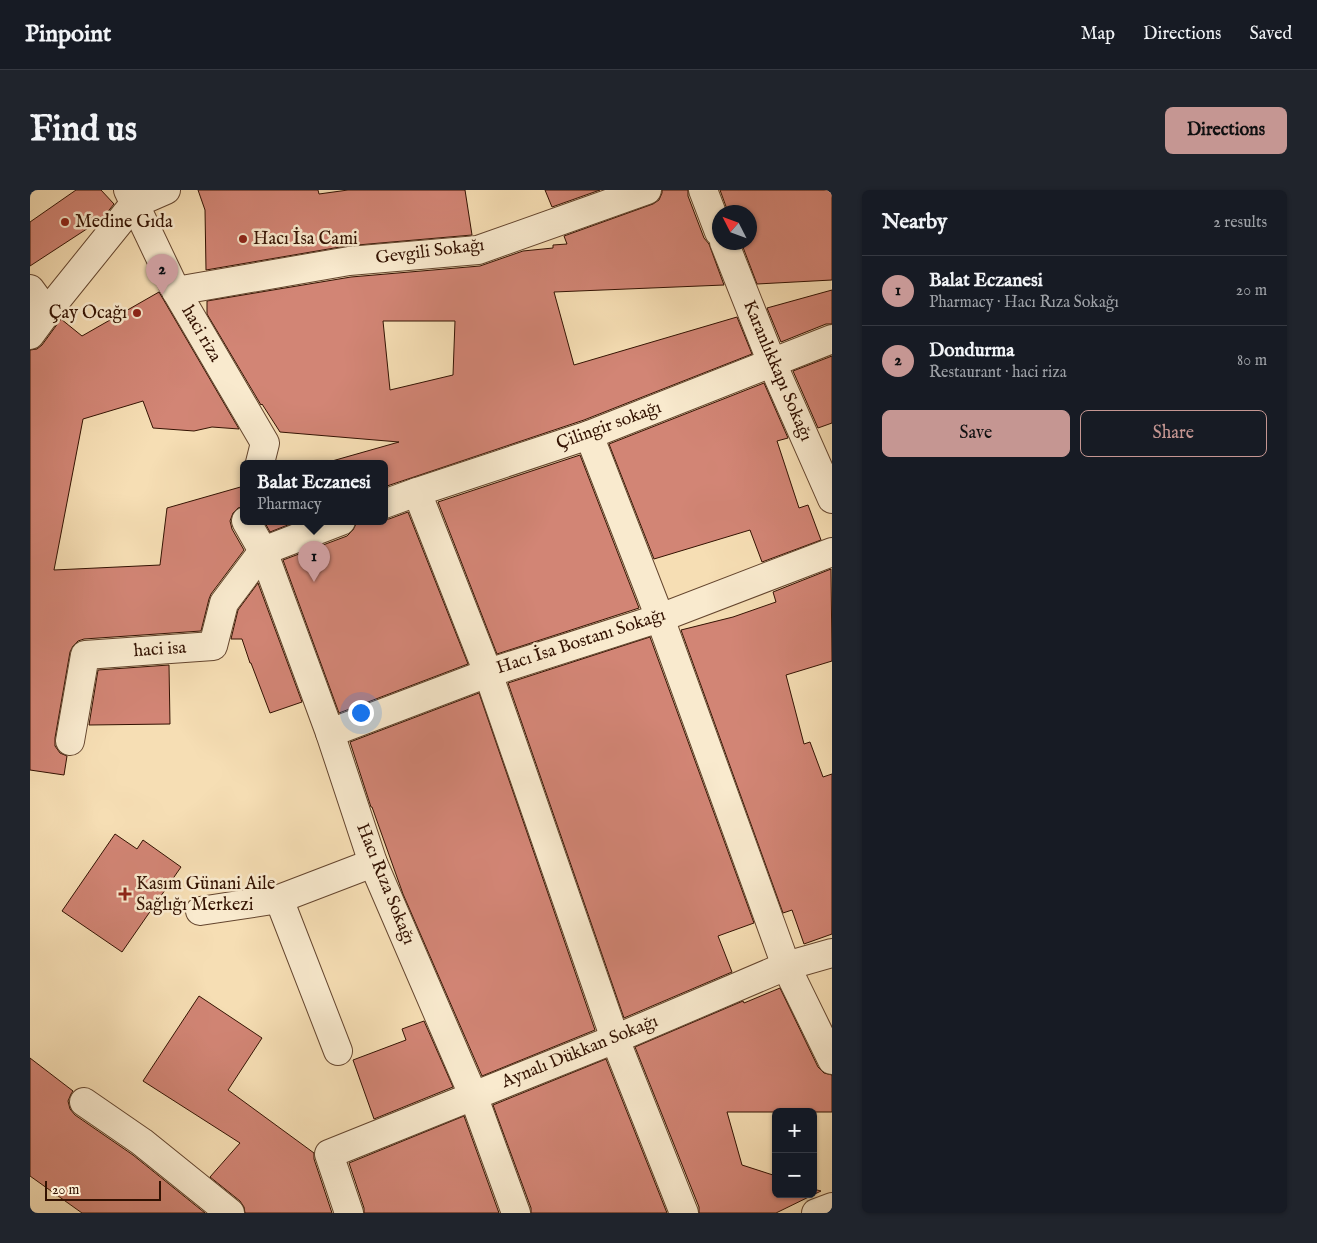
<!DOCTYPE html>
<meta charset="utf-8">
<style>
:root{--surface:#171b24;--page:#20242c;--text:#f1f3f6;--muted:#9ea1a6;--line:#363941;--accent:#c59692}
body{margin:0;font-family:"IM FELL English",serif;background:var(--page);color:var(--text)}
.controls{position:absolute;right:15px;bottom:15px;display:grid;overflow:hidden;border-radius:8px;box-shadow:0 1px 4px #0004}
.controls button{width:45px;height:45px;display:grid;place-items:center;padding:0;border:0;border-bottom:1px solid var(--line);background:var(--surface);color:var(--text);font:25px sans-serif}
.compass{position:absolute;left:682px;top:15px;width:45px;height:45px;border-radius:50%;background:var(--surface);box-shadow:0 1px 4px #0004;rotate:312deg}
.scale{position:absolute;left:15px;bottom:12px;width:116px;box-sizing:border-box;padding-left:5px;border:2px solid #331202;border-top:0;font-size:14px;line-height:18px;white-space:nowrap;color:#331202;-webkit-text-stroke:4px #f9eace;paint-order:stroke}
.you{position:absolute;left:330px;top:522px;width:18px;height:18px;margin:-12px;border:4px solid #fff;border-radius:50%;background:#1a73e8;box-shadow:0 0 0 8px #1a73e833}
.badge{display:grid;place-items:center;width:32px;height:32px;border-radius:50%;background:var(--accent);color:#111;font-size:16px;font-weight:700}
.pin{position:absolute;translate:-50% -41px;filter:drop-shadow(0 1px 2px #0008)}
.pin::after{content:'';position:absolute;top:26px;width:18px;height:15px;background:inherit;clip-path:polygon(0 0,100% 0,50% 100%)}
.popup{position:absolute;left:210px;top:270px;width:148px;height:65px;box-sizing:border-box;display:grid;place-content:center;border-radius:8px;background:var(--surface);filter:drop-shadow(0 1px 4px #0005);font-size:16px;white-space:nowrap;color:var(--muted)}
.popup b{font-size:19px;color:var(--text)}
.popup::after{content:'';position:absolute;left:50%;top:100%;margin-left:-10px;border:10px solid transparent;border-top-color:var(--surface)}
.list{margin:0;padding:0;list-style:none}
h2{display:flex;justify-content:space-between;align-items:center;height:65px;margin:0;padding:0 20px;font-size:21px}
h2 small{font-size:16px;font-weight:400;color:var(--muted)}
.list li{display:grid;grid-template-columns:32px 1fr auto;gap:15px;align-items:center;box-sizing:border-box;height:70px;padding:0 20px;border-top:1px solid var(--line)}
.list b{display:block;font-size:19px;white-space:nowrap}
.list p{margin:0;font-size:16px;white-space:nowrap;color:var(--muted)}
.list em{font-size:16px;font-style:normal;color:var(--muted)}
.actions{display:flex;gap:10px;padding:15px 20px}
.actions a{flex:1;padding:11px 0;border:1px solid var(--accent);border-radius:8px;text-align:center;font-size:18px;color:var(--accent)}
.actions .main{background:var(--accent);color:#111}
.map{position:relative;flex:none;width:802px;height:1023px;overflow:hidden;border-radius:8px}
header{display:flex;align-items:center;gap:30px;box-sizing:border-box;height:70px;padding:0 25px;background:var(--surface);border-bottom:1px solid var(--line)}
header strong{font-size:24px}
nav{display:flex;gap:28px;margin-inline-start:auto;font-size:18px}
.intro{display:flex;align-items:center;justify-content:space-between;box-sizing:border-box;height:120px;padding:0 30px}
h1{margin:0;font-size:35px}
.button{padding:12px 22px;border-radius:8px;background:var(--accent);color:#111;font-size:18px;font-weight:700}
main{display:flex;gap:30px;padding:0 30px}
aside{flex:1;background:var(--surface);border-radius:8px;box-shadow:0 1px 4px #0004}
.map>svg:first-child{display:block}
.building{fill:#d28575;stroke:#331202;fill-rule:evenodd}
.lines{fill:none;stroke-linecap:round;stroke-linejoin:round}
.minor-casing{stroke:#64452e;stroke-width:30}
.minor{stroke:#f9eace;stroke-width:28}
.poi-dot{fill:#8f2418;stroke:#f9eace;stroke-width:2}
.labels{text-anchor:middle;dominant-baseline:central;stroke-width:5;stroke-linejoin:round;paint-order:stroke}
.poi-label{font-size:18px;fill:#331202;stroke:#f9eace;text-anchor:start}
.street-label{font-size:18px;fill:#331202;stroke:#f9eace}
</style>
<header>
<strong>Pinpoint</strong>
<nav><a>Map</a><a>Directions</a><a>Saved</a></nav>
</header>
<div class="intro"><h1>Find us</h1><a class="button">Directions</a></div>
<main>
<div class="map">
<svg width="802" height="1023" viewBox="0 0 802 1023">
<rect width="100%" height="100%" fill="#f6deb4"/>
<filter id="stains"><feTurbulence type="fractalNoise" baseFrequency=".004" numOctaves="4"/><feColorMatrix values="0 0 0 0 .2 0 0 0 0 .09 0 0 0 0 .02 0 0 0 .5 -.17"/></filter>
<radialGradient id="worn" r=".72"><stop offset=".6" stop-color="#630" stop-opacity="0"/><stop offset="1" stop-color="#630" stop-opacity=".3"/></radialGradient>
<g class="building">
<path d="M46 0H71L84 14 72 29 0 76V32Z"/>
<path d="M168 0H288L289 4 318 0H435L442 45 316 56 176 80 175 20Z"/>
<path d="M515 0H570L522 17Z"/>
<path d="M632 0H658V6L674 48 679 54 694 95 524 102 544 175 707 127 722 164 554 230 354 297V273H295L369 252 250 242 232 214 231 215 177 124V111L321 87 450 76 493 61 523 58V55L537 54 534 46 623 14 629 10 632 3ZM353 131H425L423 185 360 200Z"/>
<path d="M690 0H802V90L727 94 711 52H720V22H698Z"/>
<path d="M802 100V134H796L751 152 737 118Z"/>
<path d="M129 102 209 239 182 237 164 241 123 238 113 211 53 229 24 380 130 375 137 318 214 296V316L208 318 203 323 200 331 202 339 214 360 181 404 179 409 171 441 54 449 48 451 43 456 40 462 25 548V556L30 563 37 566 34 585 0 580V160L7 159 12 155 31 129 52 146Z"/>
<path d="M802 166V233L788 238 763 181Z"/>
<path d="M734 193 758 248 747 251 769 318 778 315 791 350 732 372 720 340 624 369 579 254Z"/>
<path d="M550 265 609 418 467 464 408 312Z"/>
<path d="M378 322 438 474 309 523 253 370 317 346 323 340 326 334V331H354V329H359Z"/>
<path d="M234 331H268L240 342Z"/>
<path d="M801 379 802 471 756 485 774 554 780 552 793 587 802 584V744L774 754 762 720 753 723 651 440 703 427 746 412 743 402Z"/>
<path d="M228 393 272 512 240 523 221 473H220L212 449H201L208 420Z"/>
<path d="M620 447 724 733 688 746 702 782 594 828 478 493Z"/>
<path d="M139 475 140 534 59 535 68 480Z"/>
<path d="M449 503 565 840 452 886 373 704 342 617H341L320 552Z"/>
<path d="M85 644 107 659 113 650 151 677 92 762 32 721Z"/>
<path d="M750 798 788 877 794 883 802 885V922H697L712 975 746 986V1004H783V999L791 1001 746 1023H669V1017L605 857 713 811 714 813Z"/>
<path d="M169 806 232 848 198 900 284 963V969L302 1023H215L214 1017 210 1011 180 987 210 953 113 891Z"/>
<path d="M394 831 423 897 344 929 323 870 376 850 372 839Z"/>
<path d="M0 868 43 901 41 904 38 911 40 919 45 925 103 965 175 1023H52L0 986Z"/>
<path d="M576 869 637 1023H501V1018L463 915Z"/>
<path d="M434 926 469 1023H334V1018L319 973Z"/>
</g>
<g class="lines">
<g class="minor-casing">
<g id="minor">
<path d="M98 0 146 101 235 253 230 273"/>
<path d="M673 0 689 42"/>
<path d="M694 52 742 173 802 309"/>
<path d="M0 99 17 122"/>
<path d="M146 101 319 71 448 60 617 0"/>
<path d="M0 145 17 122 104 14 136 0"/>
<path d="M559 245 630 428 756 776 802 870"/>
<path d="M387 302 458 483 585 849 654 1023"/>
<path d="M354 314 387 302 559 245 802 149"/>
<path d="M216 331 233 361 300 543 343 673 443 905 486 1023"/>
<path d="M233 361 311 331"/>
<path d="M300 543 458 483 630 428 802 362"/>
<path d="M40 551 55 465 183 456 194 413 233 361"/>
<path d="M249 709 308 861"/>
<path d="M170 721 249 709 343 673"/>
<path d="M54 912 112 952 200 1023"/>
<path d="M319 1023 299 964 585 849 756 776 802 763"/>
<path d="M786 1023 802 1017"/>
</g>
</g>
<use href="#minor" class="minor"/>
</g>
<g class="poi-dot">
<circle cx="35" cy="32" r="5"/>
<circle cx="213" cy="49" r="5"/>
<circle cx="107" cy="123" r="5"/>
<path d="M92.5 696.5h5v5h5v5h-5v5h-5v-5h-5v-5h5z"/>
</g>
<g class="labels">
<g class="poi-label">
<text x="45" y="32">Medine Gıda</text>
<text x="223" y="49">Hacı İsa Cami</text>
<text x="97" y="123" text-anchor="end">Çay Ocağı</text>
<text x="106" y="694">Kasım Günani Aile<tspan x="106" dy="21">Sağlığı Merkezi</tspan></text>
</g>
<g class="street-label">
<text transform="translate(400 62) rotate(-7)">Gevgili Sokağı</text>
<text transform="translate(171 144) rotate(60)">haci riza</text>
<text transform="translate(747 181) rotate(67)">Karanlıkkapı Sokağı</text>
<text transform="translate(579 236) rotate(-20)">Çilingir sokağı</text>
<text transform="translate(551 452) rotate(-18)">Hacı İsa Bostanı Sokağı</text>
<text transform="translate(130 460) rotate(-4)">haci isa</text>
<text transform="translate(355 694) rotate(68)">Hacı Rıza Sokağı</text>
<text transform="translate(550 862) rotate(-22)">Aynalı Dükkan Sokağı</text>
</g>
</g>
<rect width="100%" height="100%" filter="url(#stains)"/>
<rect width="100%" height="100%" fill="url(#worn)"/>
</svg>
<div class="controls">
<button>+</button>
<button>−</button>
</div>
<svg class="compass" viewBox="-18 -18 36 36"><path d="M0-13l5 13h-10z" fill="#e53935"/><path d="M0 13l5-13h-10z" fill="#9ea1a6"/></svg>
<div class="scale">20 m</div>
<div class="you"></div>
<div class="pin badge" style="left:284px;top:392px">1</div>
<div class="popup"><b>Balat Eczanesi</b>Pharmacy</div>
<div class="pin badge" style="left:132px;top:105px">2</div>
</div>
<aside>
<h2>Nearby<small>2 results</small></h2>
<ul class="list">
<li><span class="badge">1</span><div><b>Balat Eczanesi</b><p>Pharmacy · Hacı Rıza Sokağı</p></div><em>20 m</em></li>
<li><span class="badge">2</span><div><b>Dondurma</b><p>Restaurant · haci riza</p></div><em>80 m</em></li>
</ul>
<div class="actions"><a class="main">Save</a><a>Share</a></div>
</aside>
</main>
